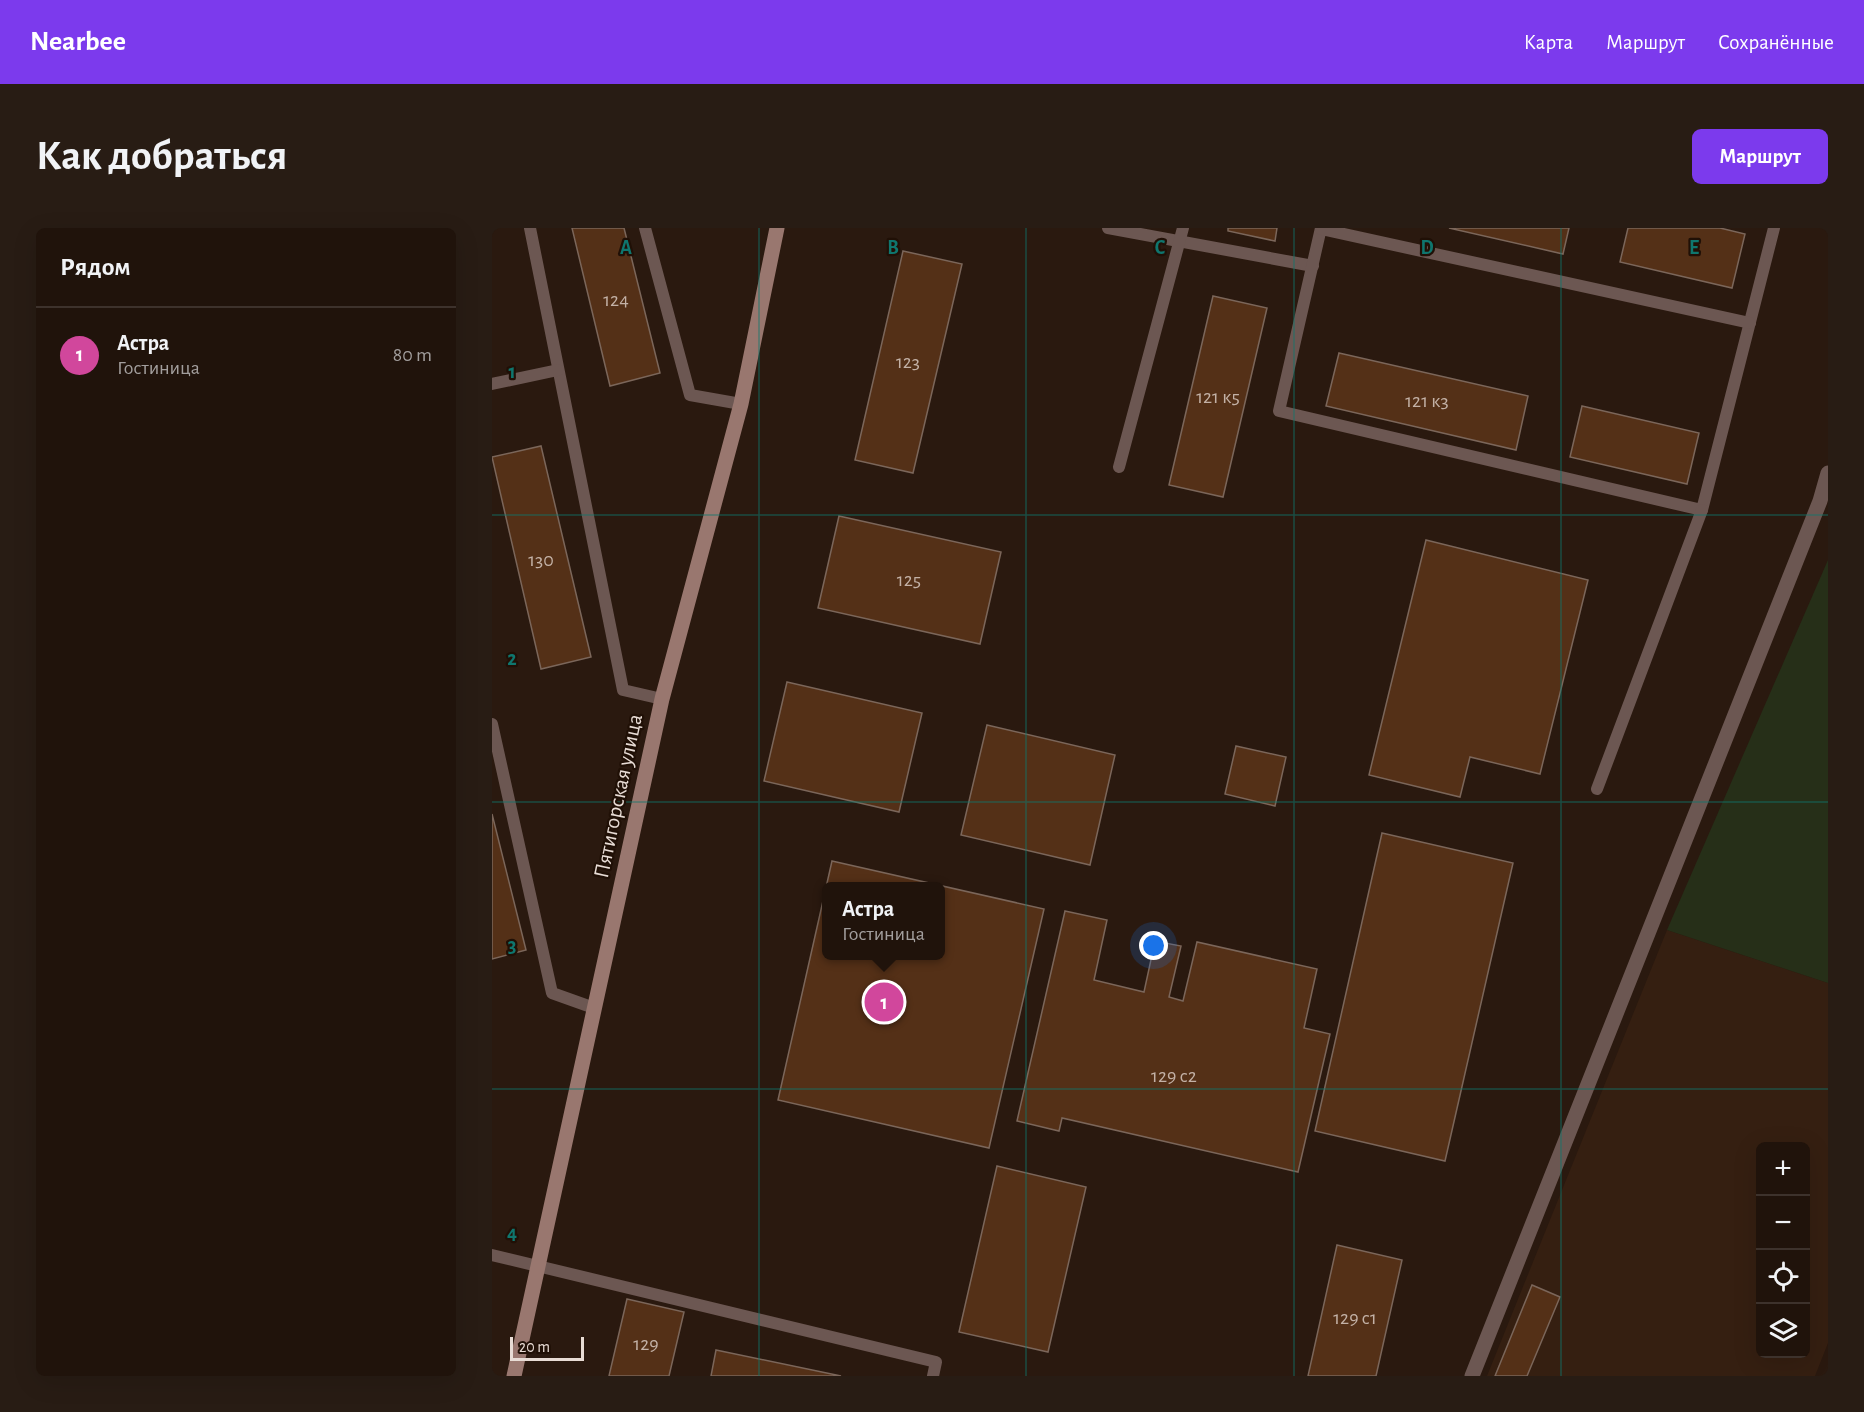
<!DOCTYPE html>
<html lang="ru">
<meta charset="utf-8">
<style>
:root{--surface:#20130b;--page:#281c14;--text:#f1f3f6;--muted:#a29e9d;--line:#3d322c;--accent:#7c3aed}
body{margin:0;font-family:"Alegreya Sans",sans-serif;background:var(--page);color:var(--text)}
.controls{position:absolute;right:18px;bottom:18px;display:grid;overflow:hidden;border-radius:9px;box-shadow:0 6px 24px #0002}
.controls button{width:54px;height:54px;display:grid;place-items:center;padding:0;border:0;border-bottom:2px solid var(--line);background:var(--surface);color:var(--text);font:30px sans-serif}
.scale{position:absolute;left:18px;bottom:15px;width:74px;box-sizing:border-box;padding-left:6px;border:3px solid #e8dcd5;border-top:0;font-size:16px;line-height:21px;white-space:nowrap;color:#e8dcd5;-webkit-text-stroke:4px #201006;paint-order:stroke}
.you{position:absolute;left:662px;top:718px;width:21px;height:21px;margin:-15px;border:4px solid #fff;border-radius:50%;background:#1a73e8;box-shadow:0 0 0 9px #1a73e833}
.badge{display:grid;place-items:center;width:39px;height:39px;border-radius:50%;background:var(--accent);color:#fff;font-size:20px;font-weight:700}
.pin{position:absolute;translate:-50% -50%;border:3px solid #fff;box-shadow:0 2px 6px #0006}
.popup{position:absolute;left:330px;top:654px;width:123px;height:78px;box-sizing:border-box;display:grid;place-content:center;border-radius:9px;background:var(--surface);filter:drop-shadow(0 2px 4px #0005);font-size:20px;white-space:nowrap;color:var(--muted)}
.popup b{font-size:22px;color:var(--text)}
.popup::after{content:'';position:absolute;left:50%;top:100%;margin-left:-12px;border:12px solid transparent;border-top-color:var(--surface)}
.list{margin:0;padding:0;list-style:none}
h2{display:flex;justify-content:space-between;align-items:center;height:78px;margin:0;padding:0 24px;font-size:26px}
h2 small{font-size:20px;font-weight:400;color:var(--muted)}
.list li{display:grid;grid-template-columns:39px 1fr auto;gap:18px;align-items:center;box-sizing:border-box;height:96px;padding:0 24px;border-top:2px solid var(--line)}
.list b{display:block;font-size:22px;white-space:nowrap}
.list p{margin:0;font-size:20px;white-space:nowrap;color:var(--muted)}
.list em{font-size:20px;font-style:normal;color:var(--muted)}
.icon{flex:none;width:33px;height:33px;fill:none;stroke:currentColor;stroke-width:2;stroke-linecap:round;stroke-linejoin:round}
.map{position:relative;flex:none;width:1336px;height:1148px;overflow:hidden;border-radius:9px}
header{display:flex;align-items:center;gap:36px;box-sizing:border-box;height:84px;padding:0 30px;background:var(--accent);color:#fff}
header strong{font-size:28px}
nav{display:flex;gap:33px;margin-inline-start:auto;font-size:21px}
.intro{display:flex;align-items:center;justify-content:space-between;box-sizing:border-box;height:144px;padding:0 36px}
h1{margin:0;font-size:42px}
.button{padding:15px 27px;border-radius:9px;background:var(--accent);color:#fff;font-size:21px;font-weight:700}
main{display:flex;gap:36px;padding:0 36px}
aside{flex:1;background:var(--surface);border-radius:9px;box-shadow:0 6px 24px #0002}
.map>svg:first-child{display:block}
.built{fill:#351f11;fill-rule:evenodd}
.green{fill:#262f18}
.building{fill:#543017;stroke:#7b665a;stroke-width:1.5;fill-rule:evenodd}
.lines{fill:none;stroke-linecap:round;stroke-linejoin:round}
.lane{stroke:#6c5752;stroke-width:12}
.street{stroke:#6c5752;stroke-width:15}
.secondary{stroke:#99776f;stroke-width:15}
.grid{fill:none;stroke:#0f766e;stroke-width:1.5;stroke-opacity:0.55}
.labels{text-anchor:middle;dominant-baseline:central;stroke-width:4.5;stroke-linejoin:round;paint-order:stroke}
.number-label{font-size:20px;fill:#c3b1a6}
.street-label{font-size:22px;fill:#e8dcd5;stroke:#201006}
.grid-label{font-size:20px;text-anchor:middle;font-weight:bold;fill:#0f766e;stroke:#201006;stroke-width:4.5;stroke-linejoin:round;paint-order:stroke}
</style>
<header>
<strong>Nearbee</strong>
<nav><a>Карта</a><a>Маршрут</a><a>Сохранённые</a></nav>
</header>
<div class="intro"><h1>Как добраться</h1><a class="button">Маршрут</a></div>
<main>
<aside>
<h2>Рядом<small></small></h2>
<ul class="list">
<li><span class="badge" style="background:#d1479c">1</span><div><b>Астра</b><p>Гостиница</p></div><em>80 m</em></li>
</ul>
</aside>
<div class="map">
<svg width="1336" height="1148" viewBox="0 0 1336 1148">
<rect width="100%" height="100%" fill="#2a190f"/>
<path class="built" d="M1175 702 1336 755V1115L1323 1148H995ZM1268 918H1314V1126H1268Z"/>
<path class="green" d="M1336 332V755L1175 702Z"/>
<g class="building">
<path d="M80 0H132L168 145 118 158Z"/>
<path d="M736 0H785L783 13 736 3Z"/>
<path d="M957 0H1077L1071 26Z"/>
<path d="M1136 0H1228L1253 6 1240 60 1128 34Z"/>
<path d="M411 23 470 36 421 245 363 232Z"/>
<path d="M721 68 775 80 731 269 677 257Z"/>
<path d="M847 125 1036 168 1024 222 834 178Z"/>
<path d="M1090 178 1207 205 1195 256 1078 229Z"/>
<path d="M49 218 99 429 49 441 0 229Z"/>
<path d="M347 288 509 324 488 416 326 380Z"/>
<path d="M934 312 1096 352 1048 546 978 529 968 569 877 547Z"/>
<path d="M295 454 430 485 407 584 272 553Z"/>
<path d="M495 497 623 527 598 637 469 607Z"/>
<path d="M744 518 794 529 783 578 733 566Z"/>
<path d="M0 586 34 722 0 731Z"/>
<path d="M890 605 1021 635 953 933 823 903Z"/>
<path d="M340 633 552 681 497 920 286 872ZM335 658H449V728H335Z"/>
<path d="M573 683 615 692 602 752 652 764 663 713 689 718 677 769 691 773 705 714 825 741 812 800 838 806 806 944 570 890 567 903 525 893Z"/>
<path d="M505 938 594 959 556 1124 467 1104Z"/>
<path d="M845 1017 910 1032 884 1148H816Z"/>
<path d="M1040 1057 1068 1069 1035 1148H1003Z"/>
<path d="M135 1071 192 1084 177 1148H117Z"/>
<path d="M224 1122 349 1148H219Z"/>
</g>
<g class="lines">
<g class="lane">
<path d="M38 0 131 462 170 471"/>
<path d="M153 0 198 167 249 176"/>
<path d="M616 0 821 38"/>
<path d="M829 0 787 183 1210 282 1282 0"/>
<path d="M829 1 1258 95"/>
<path d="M0 156 66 142"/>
<path d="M627 239 691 0"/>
<path d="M0 496 60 765 102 780"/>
<path d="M1105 561 1210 282"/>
<path d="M0 1027 444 1134 441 1148"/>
</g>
<path class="street" d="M980 1148 1328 273 1336 245"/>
<path class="secondary" d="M22 1148 170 471 249 176 285 0"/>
</g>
<path class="grid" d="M267 0V1148M534 0V1148M802 0V1148M1069 0V1148M0 287H1336M0 574H1336M0 861H1336"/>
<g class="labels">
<g class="number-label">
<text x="124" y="72">124</text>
<text x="416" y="134">123</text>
<text x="726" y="169">121 к5</text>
<text x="935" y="173">121 к3</text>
<text x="49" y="332">130</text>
<text x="417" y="352">125</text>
<text x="682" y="848">129 с2</text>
<text x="863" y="1090">129 с1</text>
<text x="154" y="1116">129</text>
</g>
<g class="street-label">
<text transform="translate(126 568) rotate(-78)">Пятигорская улица</text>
</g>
</g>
<g class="grid-label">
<text x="134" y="26">A</text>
<text x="401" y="26">B</text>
<text x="668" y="26">C</text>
<text x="935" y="26">D</text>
<text x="1202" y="26">E</text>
<text x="20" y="150">1</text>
<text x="20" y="437">2</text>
<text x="20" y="724">3</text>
<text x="20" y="1011">4</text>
</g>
</svg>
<div class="controls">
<button>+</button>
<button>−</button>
<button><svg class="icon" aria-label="locate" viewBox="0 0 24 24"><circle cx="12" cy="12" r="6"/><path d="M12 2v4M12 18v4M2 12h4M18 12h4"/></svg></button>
<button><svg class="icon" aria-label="layers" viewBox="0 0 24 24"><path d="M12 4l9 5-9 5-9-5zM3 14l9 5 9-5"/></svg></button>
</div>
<div class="scale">20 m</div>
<div class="you"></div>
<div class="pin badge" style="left:392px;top:774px;background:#d1479c">1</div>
<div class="popup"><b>Астра</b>Гостиница</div>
</div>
</main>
